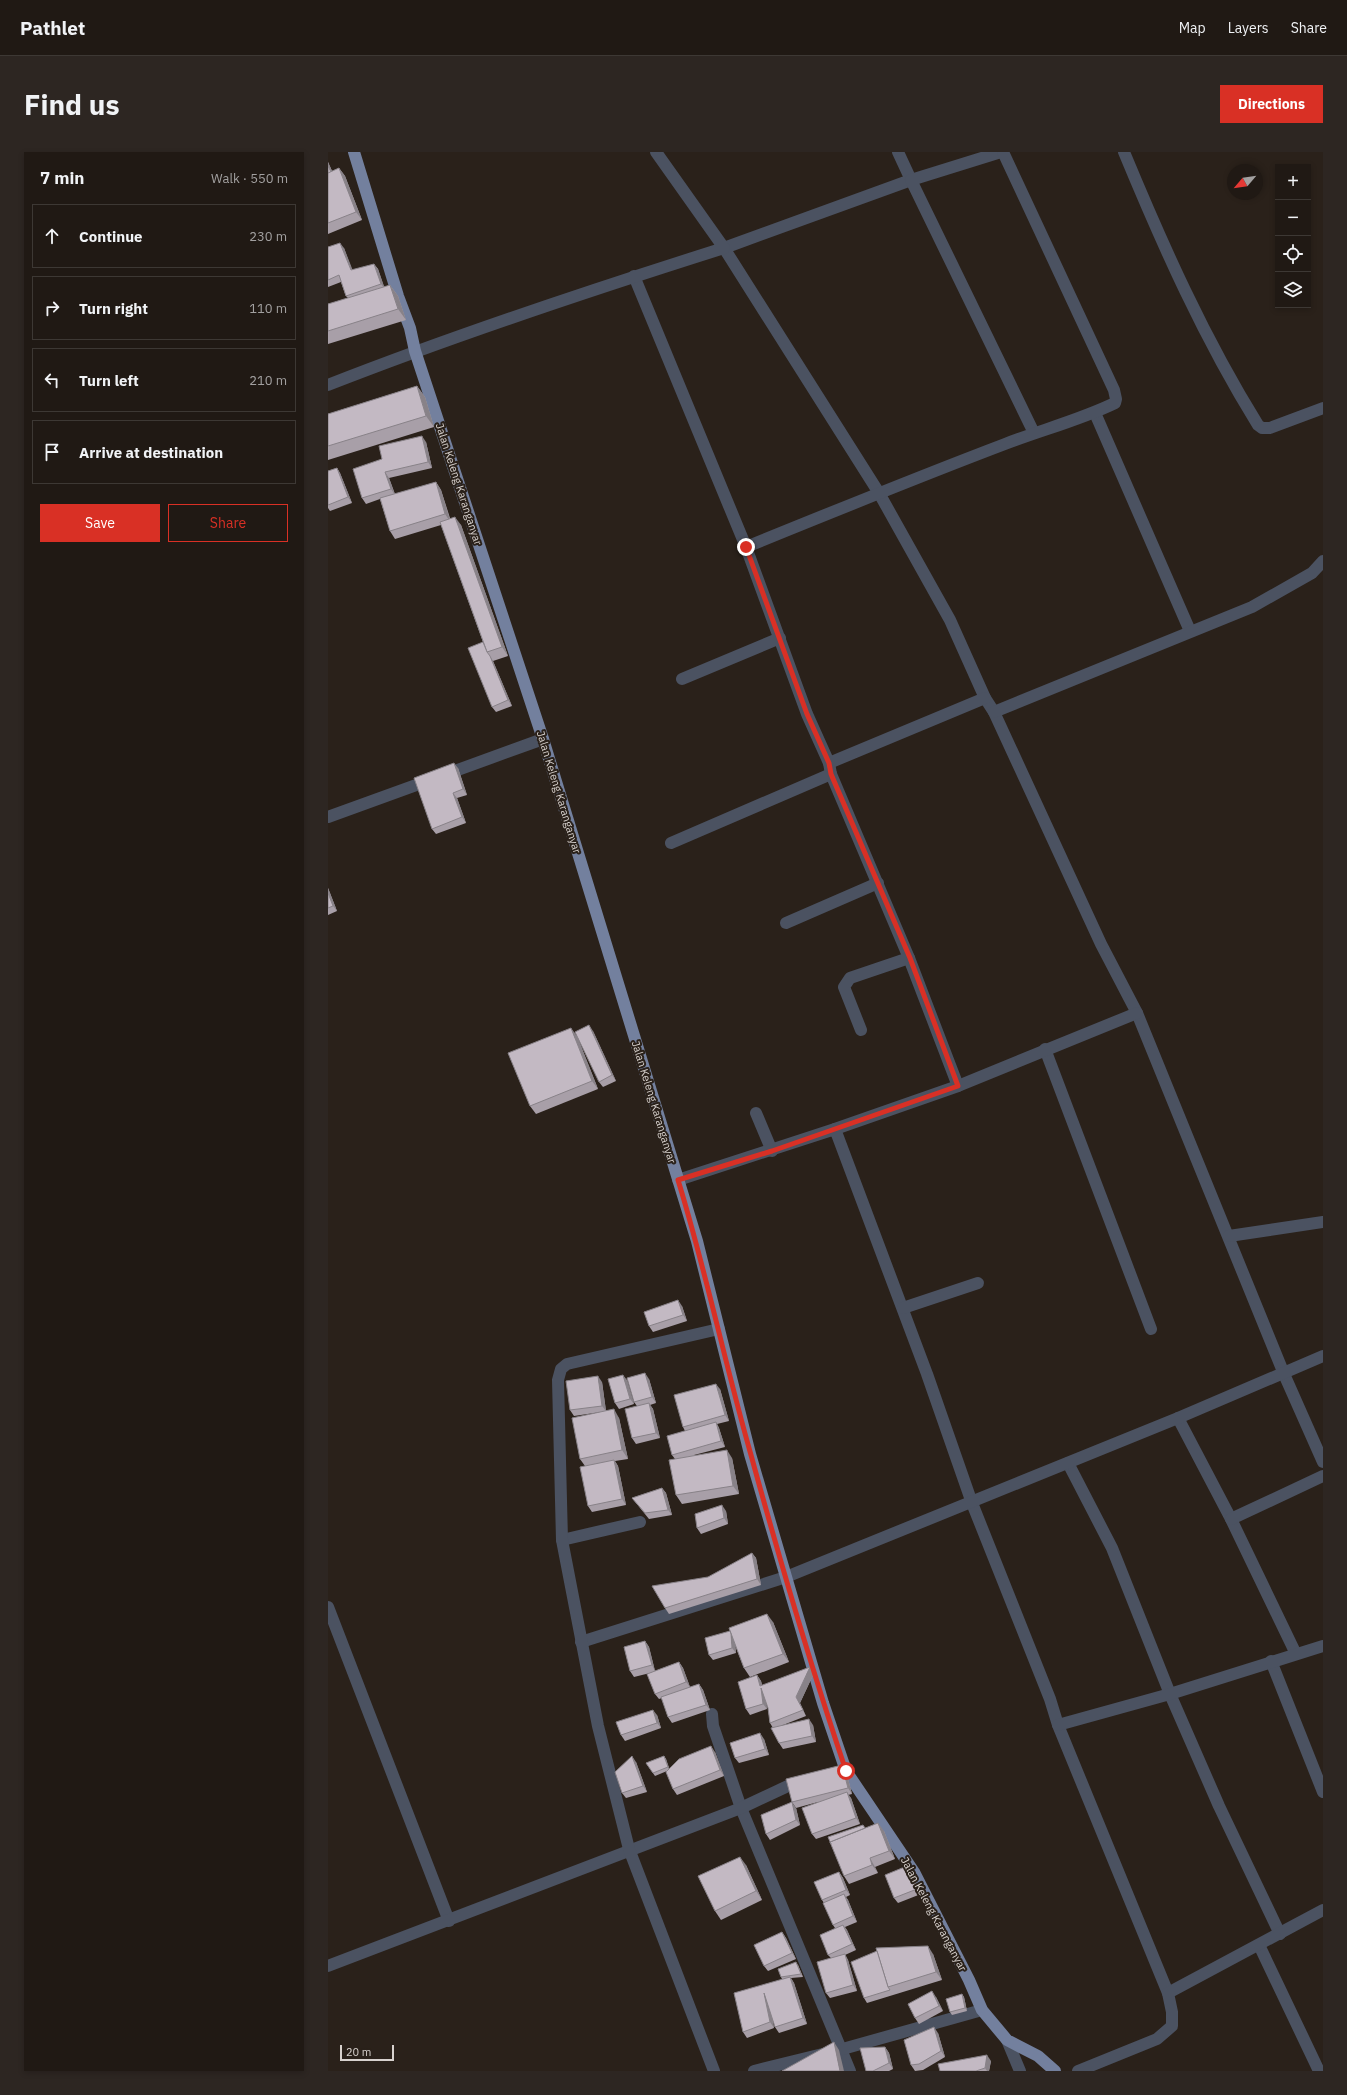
<!DOCTYPE html>
<meta charset="utf-8">
<style>
:root{--surface:#201914;--page:#2d2622;--text:#f1f3f6;--muted:#a2a0a0;--line:#3d3834;--accent:#d93025}
body{margin:0;font-family:"IBM Plex Sans",sans-serif;background:var(--page);color:var(--text)}
.controls{position:absolute;right:12px;top:12px;display:grid;overflow:hidden;border-radius:0px;box-shadow:0 2px 6px #0003}
.controls button{width:36px;height:36px;display:grid;place-items:center;padding:0;border:0;border-bottom:1px solid var(--line);background:var(--surface);color:var(--text);font:20px sans-serif}
.compass{position:absolute;left:899px;top:12px;width:36px;height:36px;border-radius:50%;background:var(--surface);box-shadow:0 2px 6px #0003;rotate:241deg}
.scale{position:absolute;left:12px;bottom:10px;width:54px;box-sizing:border-box;padding-left:4px;border:2px solid #d8d2ce;border-top:0;font-size:11px;line-height:14px;white-space:nowrap;color:#d8d2ce;-webkit-text-stroke:3px #2a211a;paint-order:stroke}
.stop{position:absolute;width:12px;height:12px;margin:-9px;border:3px solid #d93025;border-radius:50%;background:#fff}
.stop.end{background:#d93025;border-color:#fff;box-shadow:0 1px 4px #0008}
.list{margin:0;padding:0;list-style:none}
h2{display:flex;justify-content:space-between;align-items:center;height:52px;margin:0;padding:0 16px;font-size:17px}
h2 small{font-size:13px;font-weight:400;color:var(--muted)}
.list li{display:grid;grid-template-columns:26px 1fr auto;gap:12px;align-items:center;box-sizing:border-box;height:64px;margin:0 8px 8px;padding:0 8px;border:1px solid var(--line);border-radius:0px}
.list b{display:block;font-size:15px;white-space:nowrap}
.list em{font-size:13px;font-style:normal;color:var(--muted)}
.actions{display:flex;gap:8px;padding:12px 16px}
.actions a{flex:1;padding:9px 0;border:1px solid var(--accent);border-radius:0px;text-align:center;font-size:14px;color:var(--accent)}
.actions .main{background:var(--accent);color:#fff}
.icon{flex:none;width:22px;height:22px;fill:none;stroke:currentColor;stroke-width:2;stroke-linecap:round;stroke-linejoin:round}
.map{position:relative;flex:none;width:995px;height:1919px;overflow:hidden;border-radius:0px}
header{display:flex;align-items:center;gap:24px;box-sizing:border-box;height:56px;padding:0 20px;background:var(--surface);border-bottom:1px solid var(--line)}
header strong{font-size:19px}
nav{display:flex;gap:22px;margin-inline-start:auto;font-size:14px}
.intro{display:flex;align-items:center;justify-content:space-between;box-sizing:border-box;height:96px;padding:0 24px}
h1{margin:0;font-size:28px}
.button{padding:10px 18px;border-radius:0px;background:var(--accent);color:#fff;font-size:14px;font-weight:700}
main{display:flex;gap:24px;padding:0 24px}
aside{flex:1;background:var(--surface);border-radius:0px;box-shadow:0 2px 6px #0003}
.map>svg:first-child{display:block}
.lines{fill:none;stroke-linecap:round;stroke-linejoin:round}
.minor{stroke:#4b5261;stroke-width:12}
.major{stroke:#73809e;stroke-width:12}
.wall{fill:#a89fa8}
.shaded-wall{fill:#888288}
.building{fill:#c3b9c3;stroke:#888288}
.route{stroke:#d93025;stroke-width:5}
.labels{text-anchor:middle;dominant-baseline:central;stroke-width:4;stroke-linejoin:round;paint-order:stroke}
.street-label{font-size:11px;fill:#d8d2ce;stroke:#2a211a}
</style>
<header>
<strong>Pathlet</strong>
<nav><a>Map</a><a>Layers</a><a>Share</a></nav>
</header>
<div class="intro"><h1>Find us</h1><a class="button">Directions</a></div>
<main>
<aside>
<h2>7 min<small>Walk · 550 m</small></h2>
<ul class="list">
<li><svg class="icon" aria-label="ahead" viewBox="0 0 24 24"><path d="M12 20V5M6 11l6-6 6 6"/></svg><div><b>Continue</b></div><em>230 m</em></li>
<li><svg class="icon" aria-label="right" viewBox="0 0 24 24"><path d="M7 20v-9h11M14 6l5 5-5 5"/></svg><div><b>Turn right</b></div><em>110 m</em></li>
<li><svg class="icon" aria-label="left" viewBox="0 0 24 24"><path d="M17 20v-9H6M10 6l-5 5 5 5"/></svg><div><b>Turn left</b></div><em>210 m</em></li>
<li><svg class="icon" aria-label="arrive" viewBox="0 0 24 24"><path d="M6 21V4h12l-3 4 3 4H6"/></svg><div><b>Arrive at destination</b></div></li>
</ul>
<div class="actions"><a class="main">Save</a><a>Share</a></div>
</aside>
<div class="map">
<svg width="995" height="1919" viewBox="0 0 995 1919">
<rect width="100%" height="100%" fill="#2a211a"/>
<g class="lines">
<g class="minor">
<path d="M570 0 583 28 396 96 551 341 622 468 657 546 666 560 773 792 809 861 956 1222 995 1310"/>
<path d="M673 0 583 28 706 281"/>
<path d="M796 0C835 94 876 186 930 273L934 276H942L995 256"/>
<path d="M306 124 418 395 479 562 501 611 503 622 581 806 630 934"/>
<path d="M0 233C130 182 263 138 396 96L328 0"/>
<path d="M767 261 862 479"/>
<path d="M418 395C504 360 590 325 677 292 713 278 752 268 787 251L788 247 786 238 675 0"/>
<path d="M354 527 452 486"/>
<path d="M666 560 924 455 984 421 995 409"/>
<path d="M501 611 657 546"/>
<path d="M0 665 215 587"/>
<path d="M343 691 503 622"/>
<path d="M458 771 550 731"/>
<path d="M533 878 516 835 522 826 581 806"/>
<path d="M717 897 823 1177"/>
<path d="M428 961 444 999"/>
<path d="M507 977 630 934 809 861"/>
<path d="M350 1028 507 977 599 1222 644 1351 722 1547 730 1573 840 1841"/>
<path d="M901 1084 995 1070"/>
<path d="M575 1156 650 1131"/>
<path d="M850 1266 903 1367 968 1502"/>
<path d="M740 1311 784 1396 842 1542 891 1654 952 1782"/>
<path d="M903 1367 995 1324"/>
<path d="M234 1388 312 1370"/>
<path d="M0 1455 121 1769"/>
<path d="M253 1490 458 1425 850 1266 995 1204"/>
<path d="M943 1509 995 1640"/>
<path d="M384 1562 385 1574 413 1656 522 1919"/>
<path d="M730 1573 842 1542 995 1494"/>
<path d="M931 1793 991 1919"/>
<path d="M0 1814 413 1656 462 1633 474 1630"/>
<path d="M679 1888 692 1919"/>
<path d="M386 1919 301 1697 270 1574 234 1388 230 1228 233 1217 239 1212 391 1177"/>
<path d="M426 1919 511 1898 654 1858"/>
<path d="M750 1919 829 1887 844 1874V1860L840 1841 995 1758"/>
</g>
<path class="major" d="M26 0 70 144 82 176 87 199 215 587 369 1089 422 1302 495 1551 518 1619 586 1720 641 1828 654 1858 679 1888 710 1904 727 1919"/>
</g>
<g class="wall">
<path d="M0 10 4 19 11 16 17 24 34 68 0 82Z"/>
<path d="M0 95 16 96 24 118 46 112 50 117 56 135 62 133 70 144 78 168 0 192V152L20 146 18 144 13 130 0 135Z"/>
<path d="M89 234 97 245 106 275 0 308V262Z"/>
<path d="M98 290 104 316 61 326 67 342 108 330 113 338 122 366 133 373 180 504 165 509 184 554 168 560 164 555 155 490 113 373 67 387 62 379 52 347 38 352 34 346 54 307Z"/>
<path d="M9 316 12 321 24 351 2 359 0 356V319Z"/>
<path d="M130 616 139 643 129 646 138 671 108 682 104 677Z"/>
<path d="M0 736 9 759 0 763Z"/>
<path d="M265 879 288 929 275 935 271 930Z"/>
<path d="M249 884 270 937 208 962 202 954Z"/>
<path d="M354 1154 359 1169 325 1180 321 1174Z"/>
<path d="M321 1227 328 1251 322 1253 325 1257 332 1286 308 1292 304 1286 309 1254 306 1250Z"/>
<path d="M299 1228 306 1252 291 1257 287 1251Z"/>
<path d="M274 1230 278 1259 291 1266 300 1307 287 1309 290 1314 298 1353 264 1360 260 1354 257 1314 252 1307 273 1260 246 1264 242 1258Z"/>
<path d="M392 1237 401 1269 389 1272 391 1276 397 1295 366 1303 404 1306 411 1342 354 1352 348 1343 347 1307 344 1303 357 1279 355 1275Z"/>
<path d="M334 1336 338 1341 344 1363 321 1367 304 1346Z"/>
<path d="M398 1359 400 1372 373 1382 369 1376Z"/>
<path d="M424 1401 428 1406 433 1433 341 1462 337 1456Z"/>
<path d="M445 1470 461 1510 422 1525 416 1516 407 1493 408 1501 385 1508 381 1503Z"/>
<path d="M317 1489 321 1495 327 1519 351 1510 355 1516 362 1535 371 1532 375 1538 382 1558 344 1571 340 1565 334 1546 331 1547 327 1542 326 1520 306 1525 302 1519Z"/>
<path d="M486 1521 472 1551 478 1564 450 1575 485 1573 488 1590 455 1597 451 1591 445 1576 442 1571 440 1556 438 1550 439 1557 422 1563 418 1557 429 1523 433 1529 434 1533Z"/>
<path d="M329 1563 333 1576 297 1589 293 1583Z"/>
<path d="M436 1587 441 1603 411 1611 407 1606Z"/>
<path d="M387 1600 396 1624 349 1643 345 1637 339 1619 327 1624 318 1611 336 1604 338 1607 341 1617Z"/>
<path d="M308 1610 319 1640 298 1646 294 1641Z"/>
<path d="M518 1619 524 1642 520 1643 523 1646 532 1672 488 1687 484 1682 490 1650 468 1656 464 1650Z"/>
<path d="M468 1656 472 1673 442 1688 438 1682Z"/>
<path d="M537 1676 556 1679 567 1707 547 1715 550 1721 521 1732 516 1724Z"/>
<path d="M418 1713 434 1748 393 1768 387 1759Z"/>
<path d="M579 1714 583 1720 593 1742 570 1751 566 1746Z"/>
<path d="M511 1720 515 1726 522 1743 518 1745 520 1748 529 1770 517 1775 519 1778 528 1798 517 1803 520 1808 529 1839 502 1846 498 1841 503 1806 500 1803 507 1776 505 1773 496 1751 494 1748Z"/>
<path d="M454 1780 458 1786 468 1807 440 1819 436 1814Z"/>
<path d="M605 1802 614 1828 539 1851 536 1846Z"/>
<path d="M470 1813 475 1825 463 1826 466 1831 479 1872 451 1881 447 1875 444 1864 446 1876 419 1886 415 1880 454 1827 453 1825Z"/>
<path d="M634 1842 636 1845 639 1859 624 1863 622 1860Z"/>
<path d="M608 1845 615 1859 591 1872 587 1866Z"/>
<path d="M610 1881 617 1905 595 1918 587 1919 583 1913Z"/>
<path d="M557 1895 561 1901 565 1917 561 1919H538Z"/>
<path d="M663 1909 661 1919H612Z"/>
</g>
<g class="shaded-wall">
<path d="M0 10 8 28 4 22 0 14Z"/>
<path d="M11 16 17 24 34 68 28 60Z"/>
<path d="M12 91 16 96 27 124 23 118Z"/>
<path d="M46 112 50 117 57 137 53 132Z"/>
<path d="M62 133 70 144 78 168 70 157Z"/>
<path d="M89 234 97 245 106 275 98 264Z"/>
<path d="M94 284 98 290 104 316 100 310Z"/>
<path d="M9 316 12 321 24 351 20 345Z"/>
<path d="M57 320 61 326 67 343 63 337Z"/>
<path d="M108 330 113 338 123 371 117 362Z"/>
<path d="M127 365 133 373 180 504 174 495Z"/>
<path d="M162 504 165 509 184 554 180 548Z"/>
<path d="M126 611 130 616 139 643 135 637Z"/>
<path d="M125 641 129 646 138 671 134 665Z"/>
<path d="M0 736 9 759 5 754 0 741Z"/>
<path d="M261 873 265 879 288 929 284 923Z"/>
<path d="M243 876 249 884 270 937 264 929Z"/>
<path d="M350 1148 354 1154 359 1169 355 1163Z"/>
<path d="M317 1221 321 1227 328 1251 324 1245Z"/>
<path d="M295 1223 299 1228 306 1252 302 1247Z"/>
<path d="M270 1224 274 1230 278 1259 274 1254Z"/>
<path d="M388 1232 392 1237 401 1269 397 1263Z"/>
<path d="M321 1251 325 1257 332 1286 328 1281Z"/>
<path d="M286 1257 291 1266 300 1307 294 1298Z"/>
<path d="M388 1270 391 1276 397 1295 393 1289Z"/>
<path d="M399 1298 404 1306 411 1342 405 1334Z"/>
<path d="M286 1308 290 1314 298 1353 294 1347Z"/>
<path d="M334 1336 338 1341 344 1363 340 1358Z"/>
<path d="M394 1353 398 1359 400 1372 396 1366Z"/>
<path d="M424 1401 428 1406 433 1433 429 1427Z"/>
<path d="M439 1462 445 1470 461 1510 455 1502Z"/>
<path d="M403 1479 407 1485 408 1501 404 1496Z"/>
<path d="M317 1489 321 1495 327 1519 324 1513Z"/>
<path d="M351 1510 355 1516 362 1535 358 1530Z"/>
<path d="M482 1515 486 1521 472 1551 478 1564 475 1558 468 1545Z"/>
<path d="M429 1523 433 1529 436 1540 432 1534Z"/>
<path d="M371 1532 375 1538 382 1558 378 1553Z"/>
<path d="M433 1536 437 1542 439 1557 435 1552Z"/>
<path d="M325 1558 329 1563 333 1576 329 1571Z"/>
<path d="M481 1567 485 1573 488 1590 484 1584Z"/>
<path d="M432 1581 436 1587 441 1603 437 1597Z"/>
<path d="M383 1594 387 1600 396 1624 392 1618Z"/>
<path d="M304 1604 308 1610 319 1640 315 1634Z"/>
<path d="M336 1604 338 1607 342 1618 340 1615Z"/>
<path d="M514 1613 518 1619 524 1642 520 1636Z"/>
<path d="M519 1640 523 1646 532 1672 528 1666Z"/>
<path d="M464 1650 468 1656 472 1673 468 1668Z"/>
<path d="M550 1671 556 1679 567 1707 561 1699Z"/>
<path d="M412 1705 418 1713 434 1748 428 1739Z"/>
<path d="M542 1706 547 1715 550 1721 544 1713Z"/>
<path d="M579 1714 583 1720 593 1742 589 1737Z"/>
<path d="M511 1720 515 1726 522 1743 518 1738Z"/>
<path d="M516 1742 520 1748 529 1770 525 1764Z"/>
<path d="M515 1773 519 1778 528 1798 524 1792Z"/>
<path d="M454 1780 458 1786 468 1807 464 1801Z"/>
<path d="M600 1794 605 1802 614 1828 608 1820Z"/>
<path d="M517 1802 520 1808 529 1839 525 1833Z"/>
<path d="M468 1810 470 1813 475 1825 473 1822Z"/>
<path d="M462 1825 466 1831 479 1872 475 1866Z"/>
<path d="M604 1839 608 1845 615 1859 611 1854Z"/>
<path d="M436 1841 440 1846 446 1876 442 1870Z"/>
<path d="M634 1842 636 1845 639 1859 637 1856Z"/>
<path d="M606 1875 610 1881 617 1905 613 1899Z"/>
<path d="M506 1890 511 1898 516 1919H512Z"/>
<path d="M557 1895 561 1901 565 1917 561 1911Z"/>
<path d="M659 1903 663 1909 661 1919H659L657 1916Z"/>
</g>
<g class="building">
<path d="M0 14 3 20 0 21Z"/>
<path d="M11 16 28 60 0 71V21Z"/>
<path d="M12 91 23 118 46 112 53 132 18 144 11 123 0 128V95Z"/>
<path d="M62 133 70 157 0 179V152Z"/>
<path d="M89 234 98 264 0 294V262Z"/>
<path d="M94 284 100 310 57 320 63 337 34 346 25 317 54 307 51 294Z"/>
<path d="M9 316 20 345 0 353V319Z"/>
<path d="M108 330 117 362 62 379 52 346Z"/>
<path d="M127 365 174 495 159 500 112 370Z"/>
<path d="M155 490 159 500 162 504 180 548 164 555 140 496Z"/>
<path d="M126 611 135 637 125 641 134 665 104 677 86 626Z"/>
<path d="M0 741 5 754 0 756Z"/>
<path d="M261 873 284 923 271 930 247 880Z"/>
<path d="M243 876 264 929 202 954 180 901Z"/>
<path d="M350 1148 355 1163 321 1174 316 1160Z"/>
<path d="M317 1221 324 1245 306 1250 299 1226Z"/>
<path d="M295 1223 302 1247 287 1251 280 1227Z"/>
<path d="M270 1224 274 1254 242 1258 238 1229Z"/>
<path d="M388 1232 397 1263 355 1275 346 1243Z"/>
<path d="M321 1251 328 1281 304 1286 297 1257Z"/>
<path d="M286 1257 294 1298 252 1307 244 1266Z"/>
<path d="M388 1270 393 1289 344 1303 339 1284Z"/>
<path d="M399 1298 405 1334 348 1343 341 1308Z"/>
<path d="M286 1308 294 1347 260 1354 252 1315Z"/>
<path d="M334 1336 340 1358 317 1361 304 1346Z"/>
<path d="M394 1353 396 1366 369 1376 367 1362Z"/>
<path d="M424 1401 429 1427 337 1456 324 1434 380 1425Z"/>
<path d="M439 1462 455 1502 416 1516 401 1476Z"/>
<path d="M402 1479 403 1482 404 1496 381 1503 377 1486Z"/>
<path d="M317 1489 324 1513 302 1519 296 1495Z"/>
<path d="M351 1510 358 1530 327 1542 319 1522Z"/>
<path d="M482 1515 468 1545 475 1558 442 1571 440 1556 433 1536 435 1552 418 1557 410 1530 429 1523 432 1534Z"/>
<path d="M371 1532 378 1553 340 1565 333 1545Z"/>
<path d="M325 1558 329 1571 293 1583 288 1570Z"/>
<path d="M481 1567 484 1584 451 1591 443 1576Z"/>
<path d="M432 1581 437 1597 407 1606 402 1591Z"/>
<path d="M383 1594 392 1618 345 1637 338 1620 351 1607Z"/>
<path d="M304 1604 315 1634 294 1641 287 1620Z"/>
<path d="M336 1604 340 1615 325 1621 318 1611Z"/>
<path d="M514 1613 520 1636 464 1650 458 1627Z"/>
<path d="M519 1640 528 1666 484 1682 474 1656Z"/>
<path d="M464 1650 468 1668 438 1682 433 1663Z"/>
<path d="M550 1671 561 1699 542 1706 544 1713 516 1724 502 1690Z"/>
<path d="M535 1673 537 1676 502 1690 503 1692 500 1685Z"/>
<path d="M412 1705 428 1739 387 1759 370 1724Z"/>
<path d="M579 1714 589 1737 566 1746 557 1723Z"/>
<path d="M511 1720 518 1738 494 1748 486 1730Z"/>
<path d="M516 1742 525 1764 505 1773 495 1751Z"/>
<path d="M515 1773 524 1792 500 1803 492 1783Z"/>
<path d="M454 1780 464 1801 436 1814 426 1793Z"/>
<path d="M600 1794 608 1820 560 1835 548 1796Z"/>
<path d="M549 1799 560 1835 562 1838 536 1846 523 1810Z"/>
<path d="M517 1802 525 1833 498 1841 489 1810Z"/>
<path d="M468 1810 473 1822 453 1825 450 1817Z"/>
<path d="M462 1825 475 1866 447 1875 436 1841 442 1870 415 1880 406 1841Z"/>
<path d="M604 1839 611 1854 587 1866 580 1852Z"/>
<path d="M634 1842 637 1856 622 1860 618 1847Z"/>
<path d="M606 1875 613 1899 591 1912 583 1913 576 1888Z"/>
<path d="M506 1890 512 1919H454Z"/>
<path d="M557 1895 561 1911 545 1919H538L532 1896Z"/>
<path d="M659 1903 657 1916 648 1919H612L610 1912Z"/>
</g>
<g class="lines">
<path class="route" d="M418 395 479 562 501 611 503 622 582 806 630 934 444 999 350 1028C378 1119 397 1212 423 1303 452 1409 483 1515 518 1619"/>
</g>
<g class="labels">
<g class="street-label">
<text transform="translate(131 332) rotate(72)">Jalan Keleng Karanganyar</text>
<text transform="translate(231 640) rotate(73)">Jalan Keleng Karanganyar</text>
<text transform="translate(326 950) rotate(73)">Jalan Keleng Karanganyar</text>
<text transform="translate(606 1762) rotate(62)">Jalan Keleng Karanganyar</text>
</g>
</g>
</svg>
<div class="controls">
<button>+</button>
<button>−</button>
<button><svg class="icon" aria-label="locate" viewBox="0 0 24 24"><circle cx="12" cy="12" r="6"/><path d="M12 2v4M12 18v4M2 12h4M18 12h4"/></svg></button>
<button><svg class="icon" aria-label="layers" viewBox="0 0 24 24"><path d="M12 4l9 5-9 5-9-5zM3 14l9 5 9-5"/></svg></button>
</div>
<svg class="compass" viewBox="-18 -18 36 36"><path d="M0-13l5 13h-10z" fill="#e53935"/><path d="M0 13l5-13h-10z" fill="#a2a0a0"/></svg>
<div class="scale">20 m</div>
<div class="stop" style="left:518px;top:1619px"></div>
<div class="stop end" style="left:418px;top:395px"></div>
</div>
</main>
